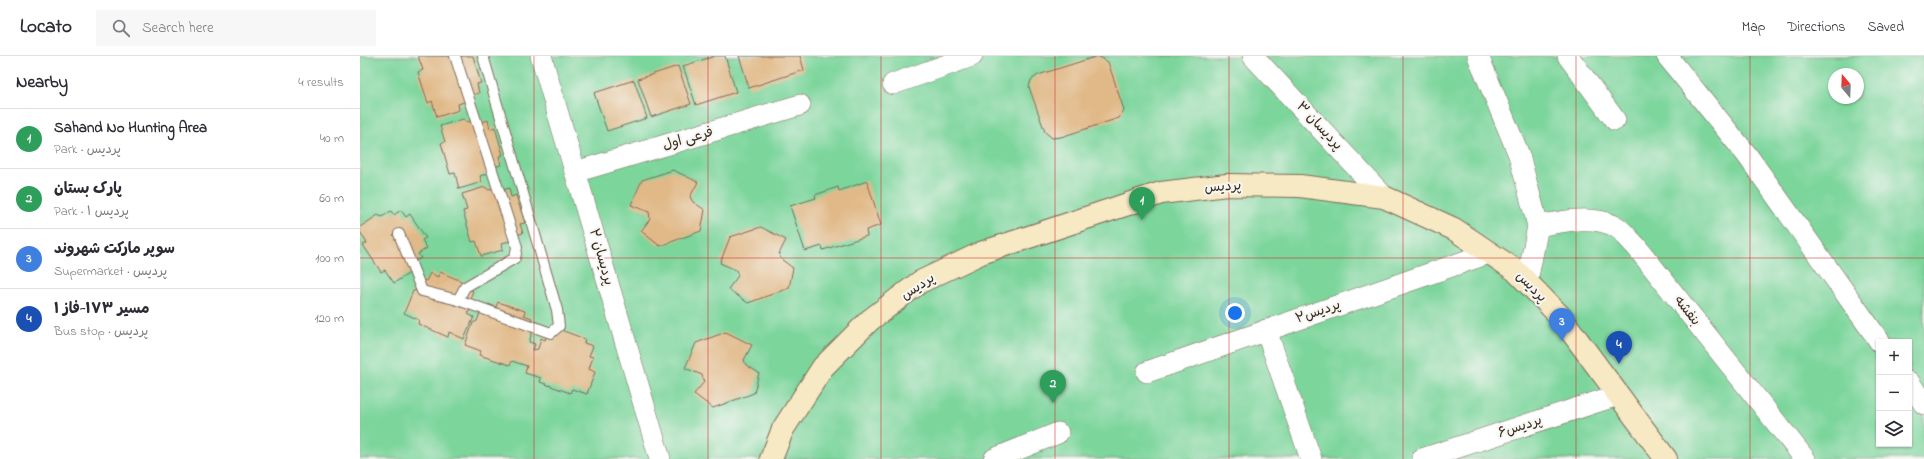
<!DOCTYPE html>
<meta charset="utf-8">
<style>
:root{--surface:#fff;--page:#f7f7f7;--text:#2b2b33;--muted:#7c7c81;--line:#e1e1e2;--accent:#db2777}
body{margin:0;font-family:"Indie Flower","Playpen Sans Arabic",sans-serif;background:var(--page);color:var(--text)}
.controls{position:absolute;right:12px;bottom:12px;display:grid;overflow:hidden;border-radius:0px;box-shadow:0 1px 3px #0004}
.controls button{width:36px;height:36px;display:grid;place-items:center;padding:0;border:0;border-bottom:1px solid var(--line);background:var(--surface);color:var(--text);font:20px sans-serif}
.compass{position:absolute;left:1468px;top:12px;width:36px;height:36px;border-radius:50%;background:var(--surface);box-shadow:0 1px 3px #0004;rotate:341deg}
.you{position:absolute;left:875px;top:257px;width:14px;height:14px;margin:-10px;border:3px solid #fff;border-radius:50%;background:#1a73e8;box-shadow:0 0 0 6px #1a73e833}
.badge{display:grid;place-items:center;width:26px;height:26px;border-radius:50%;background:var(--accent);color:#fff;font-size:13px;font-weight:700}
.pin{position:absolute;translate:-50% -33px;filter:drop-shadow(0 1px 2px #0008)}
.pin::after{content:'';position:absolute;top:21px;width:14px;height:12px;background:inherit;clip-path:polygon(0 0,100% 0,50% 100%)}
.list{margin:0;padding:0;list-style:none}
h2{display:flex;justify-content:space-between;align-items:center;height:52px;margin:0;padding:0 16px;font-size:17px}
h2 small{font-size:13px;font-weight:400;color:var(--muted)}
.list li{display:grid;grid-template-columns:26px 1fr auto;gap:12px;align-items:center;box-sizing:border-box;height:60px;padding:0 16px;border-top:1px solid var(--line)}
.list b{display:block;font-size:15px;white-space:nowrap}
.list p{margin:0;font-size:13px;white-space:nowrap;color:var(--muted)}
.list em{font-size:13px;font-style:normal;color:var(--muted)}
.icon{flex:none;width:22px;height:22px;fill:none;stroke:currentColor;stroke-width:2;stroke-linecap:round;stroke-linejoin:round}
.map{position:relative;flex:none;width:1564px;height:403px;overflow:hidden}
header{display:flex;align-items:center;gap:24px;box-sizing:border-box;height:56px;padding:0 20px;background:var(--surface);border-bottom:1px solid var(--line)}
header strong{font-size:19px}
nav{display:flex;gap:22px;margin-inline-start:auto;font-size:14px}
.search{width:280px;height:36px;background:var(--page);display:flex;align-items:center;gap:10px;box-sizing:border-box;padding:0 14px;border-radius:0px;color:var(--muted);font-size:15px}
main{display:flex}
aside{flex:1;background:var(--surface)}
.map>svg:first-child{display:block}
.park{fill:#7cd59b;stroke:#5c805c;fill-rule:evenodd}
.building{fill:#e1b988}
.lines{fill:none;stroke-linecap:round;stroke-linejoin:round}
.lane-casing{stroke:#7b6a58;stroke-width:12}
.street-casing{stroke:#7b6a58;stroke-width:22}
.secondary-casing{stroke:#7b6a58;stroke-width:24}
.lane{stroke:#fff;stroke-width:10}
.street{stroke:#fff;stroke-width:21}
.secondary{stroke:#f7e9c3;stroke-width:22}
.grid{fill:none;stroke:#d62828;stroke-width:1;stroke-opacity:0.55}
.labels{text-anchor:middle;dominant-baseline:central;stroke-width:4;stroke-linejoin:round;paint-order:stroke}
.street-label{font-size:14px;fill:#3b2a1e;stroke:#f6f6f2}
</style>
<header>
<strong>Locato</strong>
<div class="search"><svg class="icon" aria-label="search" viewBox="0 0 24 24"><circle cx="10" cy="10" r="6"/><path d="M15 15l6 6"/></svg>Search here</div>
<nav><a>Map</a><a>Directions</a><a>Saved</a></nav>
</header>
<main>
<aside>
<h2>Nearby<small>4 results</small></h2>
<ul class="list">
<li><span class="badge" style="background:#2e9e5b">1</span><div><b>Sahand No Hunting Area</b><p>Park · پردیس</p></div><em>40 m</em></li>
<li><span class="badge" style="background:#2e9e5b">2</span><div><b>پارک بستان</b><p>Park · پردیس ۱</p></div><em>60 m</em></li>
<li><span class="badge" style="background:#3f7fe0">3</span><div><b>سوپر مارکت شهروند</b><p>Supermarket · پردیس</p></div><em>100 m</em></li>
<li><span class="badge" style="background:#1a4fb4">4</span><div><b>مسیر ۱۷۳-فاز ۱</b><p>Bus stop · پردیس</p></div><em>120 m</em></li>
</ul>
</aside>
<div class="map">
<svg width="1564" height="403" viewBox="0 0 1564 403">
<rect width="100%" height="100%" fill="#f6f6f2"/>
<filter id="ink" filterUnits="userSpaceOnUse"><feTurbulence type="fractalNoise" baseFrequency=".025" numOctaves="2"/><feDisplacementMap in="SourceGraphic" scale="8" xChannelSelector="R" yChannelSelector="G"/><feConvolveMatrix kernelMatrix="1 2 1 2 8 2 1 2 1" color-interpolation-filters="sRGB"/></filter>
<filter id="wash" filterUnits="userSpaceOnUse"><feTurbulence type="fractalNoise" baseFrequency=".012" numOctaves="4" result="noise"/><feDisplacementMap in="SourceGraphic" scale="16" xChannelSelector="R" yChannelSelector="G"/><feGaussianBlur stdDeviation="0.9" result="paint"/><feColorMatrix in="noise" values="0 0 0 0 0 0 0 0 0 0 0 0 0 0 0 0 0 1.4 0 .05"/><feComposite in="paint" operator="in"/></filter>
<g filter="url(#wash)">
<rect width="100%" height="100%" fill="#f3e0c5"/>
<path class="park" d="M0 0H1564V403H0ZM1474 18H1498V42H1474ZM1519 286H1549V388H1519Z"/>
<g id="blocks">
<g class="building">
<path d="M58 0H113L121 27 117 28 119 37 109 40 110 44 98 48 99 54 77 61 72 45 68 47 58 16 63 14Z"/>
<path d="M355 0H365L376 36 336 49 323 10Z"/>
<path d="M379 0H440L444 14 389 32Z"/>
<path d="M738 0 748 6 764 54 759 62 701 81 692 82 685 76 669 31 671 24 678 19Z"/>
<path d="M318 10 331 48 291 61 278 23Z"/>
<path d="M274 24 287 62 247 75 234 37Z"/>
<path d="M103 63 107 66 118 63 119 67 128 64 130 73 135 71 143 99 139 100 141 109 131 112 132 116 120 120 122 126 99 133 95 117 90 118 81 87 85 86 80 70Z"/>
<path d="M313 114 338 126 330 141 333 146 345 154 341 175 300 190 281 175 290 163 289 156 271 149 282 124Z"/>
<path d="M507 125 521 169 506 174 507 180 463 194 462 190 445 195 430 150 456 142 455 139 478 131 479 135Z"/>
<path d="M139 130 141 135 149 132 151 141 156 139 165 167 160 168 163 177 153 180 154 184 142 187 143 194 121 200 116 185 112 186 103 155 107 154 102 138 125 131 129 134Z"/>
<path d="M41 154 46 161 50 158 66 182 62 184 67 192 58 198 61 202 50 208 54 214 34 227 25 214 21 216 3 189 7 187 0 176V171L18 159 22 161 31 155 34 159Z"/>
<path d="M401 171 426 184 419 198 421 203 433 212 429 232 388 247 368 233 378 220 376 214 360 207 370 181Z"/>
<path d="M80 216 106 227 104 231 113 235 109 245 113 246 108 258 114 261 104 283 89 276 88 281 58 268 59 264 44 257 53 235 58 234 62 224 66 225 70 217 78 221Z"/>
<path d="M138 246 165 255 164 259 172 262 169 272 173 274 169 286 175 288 173 294 178 293 181 282 185 284 188 275 198 273 225 283 224 287 233 290 229 300 233 301 229 313 235 316 227 338 212 333 210 337 180 326 181 322 165 317 167 310 152 305 150 309 119 299 121 295 105 289 113 267 117 265 121 254 125 256 128 248 136 251Z"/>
<path d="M366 276 392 289 384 304 386 309 399 317 394 337 353 352 334 338 344 326 342 319 325 312 336 287Z"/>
</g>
</g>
</g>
<g filter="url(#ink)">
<use href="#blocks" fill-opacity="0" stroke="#7b6a58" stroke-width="1"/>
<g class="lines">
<g class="lane-casing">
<g id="lane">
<path d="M95 0 157 191 155 202 105 231 98 244"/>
<path d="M39 178 62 235 98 244 191 277 199 270 197 254 123 0"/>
</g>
</g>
<g class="street-casing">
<g id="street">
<path d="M181 0 300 403"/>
<path d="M893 0 1024 141"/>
<path d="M1118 0 1159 99 1178 170 1167 226"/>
<path d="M1208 0 1255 64"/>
<path d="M1307 0 1387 99 1520 286"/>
<path d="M533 28 612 0"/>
<path d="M215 116 440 49"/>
<path d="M1178 170C1203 165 1231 159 1255 170 1262 173 1269 184 1275 189L1445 403"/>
<path d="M906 274 951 403"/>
<path d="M787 316 1129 197"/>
<path d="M1549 326 1564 348"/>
<path d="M634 403 698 377"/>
<path d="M1062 403 1258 339"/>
</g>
</g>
<g class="secondary-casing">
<path id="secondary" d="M411 403 423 373 463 311 510 264 560 226 621 197 801 137 867 129 940 130 1024 141 1094 173 1155 214 1199 259 1306 403"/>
</g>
<use href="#lane" class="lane"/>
<use href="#street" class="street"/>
<use href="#secondary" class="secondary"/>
</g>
</g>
<path class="grid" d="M174 0V403M348 0V403M521 0V403M695 0V403M869 0V403M1043 0V403M1216 0V403M1390 0V403M0 202H1564"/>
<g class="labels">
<g class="street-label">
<text transform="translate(959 70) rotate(47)">پردیسان ۳</text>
<text transform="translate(328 83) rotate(-16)">فرعی اول</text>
<text transform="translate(863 131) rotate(-4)">پردیس</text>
<text transform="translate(241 201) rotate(74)">پردیسان ۲</text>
<text transform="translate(558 231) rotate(-33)">پردیس</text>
<text transform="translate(1171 231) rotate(45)">پردیس</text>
<text transform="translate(1327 255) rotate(52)">بنفشه</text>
<text transform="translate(958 256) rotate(-19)">پردیس۲</text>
<text transform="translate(1160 371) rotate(-18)">پردیس۶</text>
</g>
</g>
</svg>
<div class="controls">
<button>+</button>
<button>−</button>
<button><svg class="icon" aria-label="layers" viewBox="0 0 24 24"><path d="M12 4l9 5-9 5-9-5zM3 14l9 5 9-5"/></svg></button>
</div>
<svg class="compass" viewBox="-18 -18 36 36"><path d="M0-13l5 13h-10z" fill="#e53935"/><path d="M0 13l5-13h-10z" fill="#7c7c81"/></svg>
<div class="you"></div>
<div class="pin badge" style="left:782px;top:164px;background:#2e9e5b">1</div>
<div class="pin badge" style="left:693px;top:347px;background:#2e9e5b">2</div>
<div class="pin badge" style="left:1202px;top:285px;background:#3f7fe0">3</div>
<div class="pin badge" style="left:1259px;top:308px;background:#1a4fb4">4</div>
</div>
</main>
